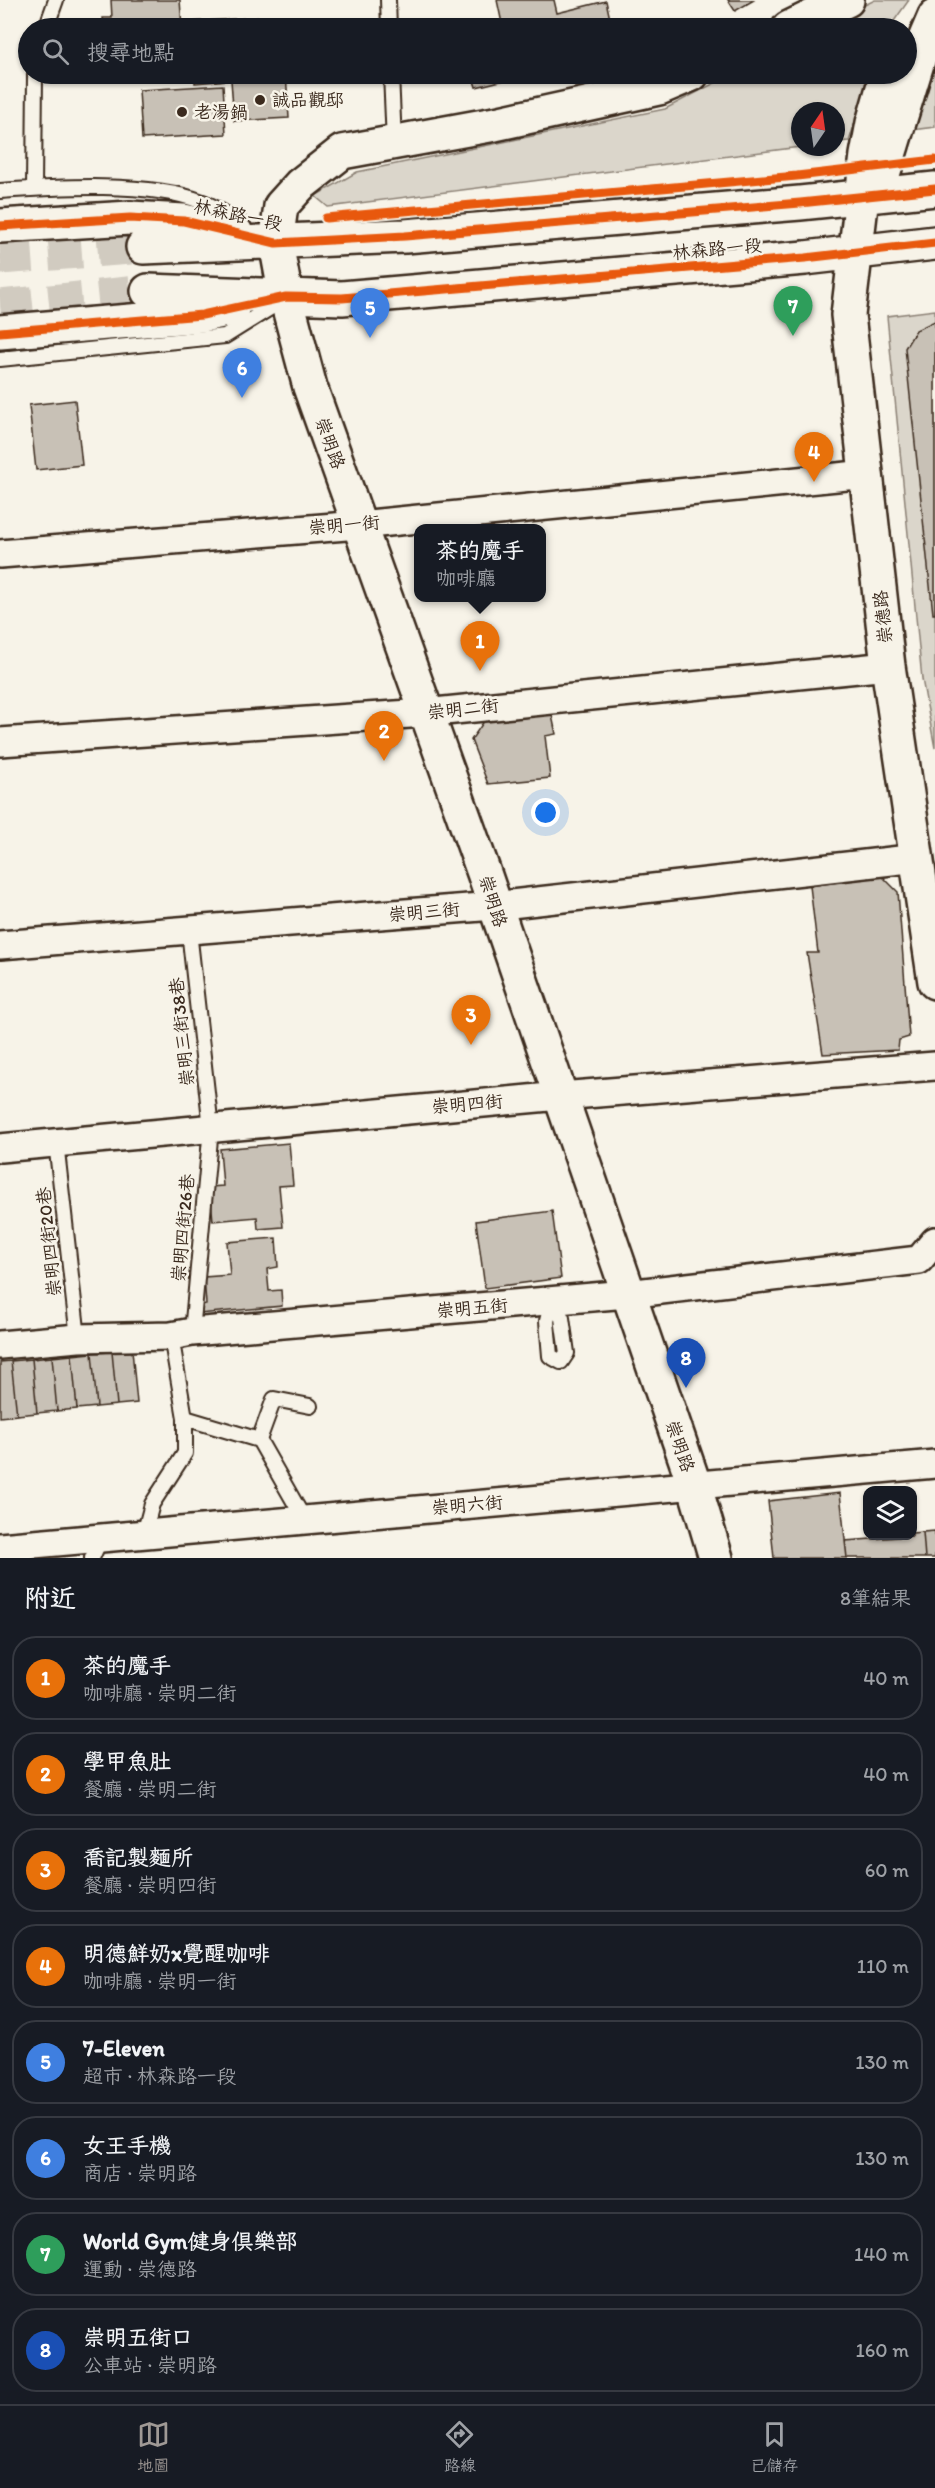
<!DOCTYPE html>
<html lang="zh-TW">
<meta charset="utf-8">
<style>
:root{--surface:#171b24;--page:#242831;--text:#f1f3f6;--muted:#9ea1a6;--line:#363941;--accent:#9f9995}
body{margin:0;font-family:Itim,"LXGW WenKai TC",sans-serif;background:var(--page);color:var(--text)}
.controls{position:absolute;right:18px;bottom:18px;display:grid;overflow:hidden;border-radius:12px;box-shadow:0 2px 4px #0004}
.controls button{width:54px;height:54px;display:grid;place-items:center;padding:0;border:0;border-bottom:2px solid var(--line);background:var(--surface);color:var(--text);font:30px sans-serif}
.compass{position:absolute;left:791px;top:102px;width:54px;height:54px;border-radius:50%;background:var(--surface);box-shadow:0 2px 4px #0004;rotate:13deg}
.you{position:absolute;left:546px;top:813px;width:21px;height:21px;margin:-15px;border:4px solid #fff;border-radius:50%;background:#1a73e8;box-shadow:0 0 0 9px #1a73e833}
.badge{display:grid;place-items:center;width:39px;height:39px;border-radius:50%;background:var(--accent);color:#fff;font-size:20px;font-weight:700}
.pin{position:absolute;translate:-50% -50px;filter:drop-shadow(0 2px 3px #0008)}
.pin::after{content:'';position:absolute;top:32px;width:21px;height:18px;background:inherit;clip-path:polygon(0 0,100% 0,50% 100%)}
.popup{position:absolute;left:414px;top:524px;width:132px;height:78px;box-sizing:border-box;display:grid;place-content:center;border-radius:12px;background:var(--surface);filter:drop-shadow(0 2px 4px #0005);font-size:20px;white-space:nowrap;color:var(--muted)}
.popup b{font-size:22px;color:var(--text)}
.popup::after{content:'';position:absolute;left:50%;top:100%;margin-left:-12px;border:12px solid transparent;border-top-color:var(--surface)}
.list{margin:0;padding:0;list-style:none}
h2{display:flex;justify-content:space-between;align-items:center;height:78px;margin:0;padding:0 24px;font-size:26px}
h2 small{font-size:20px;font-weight:400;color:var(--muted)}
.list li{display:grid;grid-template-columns:39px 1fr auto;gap:18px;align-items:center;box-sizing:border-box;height:84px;margin:0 12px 12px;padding:0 12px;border:2px solid var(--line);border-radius:24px}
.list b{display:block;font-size:22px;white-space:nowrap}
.list p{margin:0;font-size:20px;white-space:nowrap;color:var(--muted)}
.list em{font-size:20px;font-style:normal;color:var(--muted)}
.icon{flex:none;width:33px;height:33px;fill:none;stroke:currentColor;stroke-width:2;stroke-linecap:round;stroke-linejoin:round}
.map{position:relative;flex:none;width:935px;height:1558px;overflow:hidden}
.search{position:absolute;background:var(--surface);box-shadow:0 2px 4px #0004;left:18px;right:18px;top:18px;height:66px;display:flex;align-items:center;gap:15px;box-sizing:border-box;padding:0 21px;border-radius:33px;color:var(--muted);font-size:22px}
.sheet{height:846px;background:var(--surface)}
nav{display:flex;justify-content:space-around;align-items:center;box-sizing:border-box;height:84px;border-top:2px solid var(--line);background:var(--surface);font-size:16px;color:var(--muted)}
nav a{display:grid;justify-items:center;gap:3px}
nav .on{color:var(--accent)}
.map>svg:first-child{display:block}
</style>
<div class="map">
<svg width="935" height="1558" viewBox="0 0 935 1558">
<rect width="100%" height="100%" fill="#f7f3e8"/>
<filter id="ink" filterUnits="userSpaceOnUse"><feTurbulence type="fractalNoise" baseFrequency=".0167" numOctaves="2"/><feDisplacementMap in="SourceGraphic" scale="12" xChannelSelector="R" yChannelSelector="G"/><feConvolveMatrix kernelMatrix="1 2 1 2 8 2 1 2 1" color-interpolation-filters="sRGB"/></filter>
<g filter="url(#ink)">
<path fill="#dbd6cb" stroke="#8b8074" stroke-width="1.5" d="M875,0H909L889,28H817Z
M935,36V127L911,130Z
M732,74H871L849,141L836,142V111H800V147L328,207L315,196L357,172L665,109Z
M935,310V748L922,679L887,316Z"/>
<path fill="#c8c1b6" stroke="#3b2a1e" stroke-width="1.5" d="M111,0H180L182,28H104L103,18H112Z
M497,0H554L557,13L606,1L612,28H502H503Z
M728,0H754L735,11Z
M282,16L283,28H191V22Z
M195,74H286L289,118L234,121L231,80L195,83Z
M472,74H529L476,87Z
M223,85L226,134L142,139L139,90Z
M935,321V614H933L905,348L916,330Z
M75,400L82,465L36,470L29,405Z
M551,711L556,734L545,736L550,778L488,784L471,740L487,717Z
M882,876L898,892L909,1037L899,1040L898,1050L823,1054L807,953H818L810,886Z
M289,1143L293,1185L279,1186L283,1227L258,1229L257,1217L213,1221L210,1187L223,1186L220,1149Z
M552,1211L561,1278L485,1288L476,1221Z
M276,1238L278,1267L267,1269L269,1291L281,1290L282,1306L199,1314L198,1306L206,1304L204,1277L230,1275L227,1242Z
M132,1350L137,1403L117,1405L112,1352Z
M112,1352L117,1405L97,1407L92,1353Z
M92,1353L97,1407L77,1409L72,1355Z
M72,1355L77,1409L57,1411L52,1357Z
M52,1357L57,1411L37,1413L32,1359Z
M32,1359L37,1413L17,1415L11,1361Z
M11,1361L17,1415L0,1417V1362Z
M840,1493L847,1558H774L768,1501Z
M935,1531V1558H925L923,1532Z
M923,1532L925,1558H847L845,1541L912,1536V1533Z"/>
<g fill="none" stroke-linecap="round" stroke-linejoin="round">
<path stroke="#d1cbc0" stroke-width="33" stroke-dasharray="33 16" stroke-linecap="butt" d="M0,258L143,247
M0,306L148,291"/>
<defs>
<path id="service" d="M388,0L389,28
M46,28L56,0
M391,74L394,143
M34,189L35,74
M0,191C57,187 151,181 203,202C216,207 228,216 240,222
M0,359L225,336L278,303
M189,931L211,1128L192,1332
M56,1142L78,1338
M552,1301L562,1318L567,1353L561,1362L550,1356L547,1321Z
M185,1418L259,1440L304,1519
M259,1440L274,1399L310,1406
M144,1534L152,1504L185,1453V1418L171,1336
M92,1558L101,1538"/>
<path id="minor" d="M0,554L359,525L867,474
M0,742L425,713L888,666
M0,945L494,906L918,858
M0,1148L560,1096L935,1066
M0,1345L78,1338L171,1336L192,1332L627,1294L919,1260L935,1241
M0,1547L935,1464"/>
<path id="tertiary" d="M789,28L847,0
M692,74L659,88L495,124L342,152L300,185L281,206L276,243L286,297L310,387L484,873L694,1484L716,1558
M887,74L873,123L867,155L848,315L888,666L935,982
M877,194L923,44L935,16
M0,226L130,218L184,221L236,233
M143,247L405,236L800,203L935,189
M148,291L342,298L805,258L935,243
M0,332L202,315L232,309"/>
</defs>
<use href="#service" stroke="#3b2a1e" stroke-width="18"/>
<use href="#minor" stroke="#3b2a1e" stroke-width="32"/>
<use href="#tertiary" stroke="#3b2a1e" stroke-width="38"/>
<use href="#service" stroke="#f7f3e8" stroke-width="14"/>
<use href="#minor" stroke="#f7f3e8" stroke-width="27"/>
<use href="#tertiary" stroke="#f7f3e8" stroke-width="33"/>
<defs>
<path id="cycleway" d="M326,218L797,176L935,160
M0,226L130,218L184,221L276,243L405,236L800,203L935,189
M0,332L202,315L286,297L342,298L805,258L935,243"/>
</defs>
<use href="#cycleway" stroke="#f7f3e8" stroke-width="13"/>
<use href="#cycleway" stroke="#e8590c" stroke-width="9"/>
</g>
</g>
<g fill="#3b2a1e" stroke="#f7f3e8" stroke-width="2">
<circle cx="260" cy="100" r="6"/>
<circle cx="182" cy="112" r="6"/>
</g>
<g text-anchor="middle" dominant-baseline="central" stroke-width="5" stroke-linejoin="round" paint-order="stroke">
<g font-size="18" fill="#3b2a1e" stroke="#f7f3e8" text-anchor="start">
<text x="272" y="100">誠品觀邸</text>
<text x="194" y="112">老湯鍋</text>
</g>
<g font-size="18" fill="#3b2a1e" stroke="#f7f3e8">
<text transform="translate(238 215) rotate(12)">林森路一段</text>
<text transform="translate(717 249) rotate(-5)">林森路一段</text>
<text transform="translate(330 443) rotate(70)">崇明路</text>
<text transform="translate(344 525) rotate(-5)">崇明一街</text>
<text transform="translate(883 617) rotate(-96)">崇德路</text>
<text transform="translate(463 709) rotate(-6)">崇明二街</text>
<text transform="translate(493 901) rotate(72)">崇明路</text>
<text transform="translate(424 912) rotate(-5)">崇明三街</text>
<text transform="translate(182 1032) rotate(-96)">崇明三街38巷</text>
<text transform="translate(467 1104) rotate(-5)">崇明四街</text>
<text transform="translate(183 1228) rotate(-85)">崇明四街26巷</text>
<text transform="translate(49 1242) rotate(-96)">崇明四街20巷</text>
<text transform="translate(472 1308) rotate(-5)">崇明五街</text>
<text transform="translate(680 1446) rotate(71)">崇明路</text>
<text transform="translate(467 1505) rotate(-5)">崇明六街</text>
</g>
</g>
</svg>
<div class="controls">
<button><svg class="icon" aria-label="layers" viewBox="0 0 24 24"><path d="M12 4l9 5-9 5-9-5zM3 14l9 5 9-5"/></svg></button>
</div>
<svg class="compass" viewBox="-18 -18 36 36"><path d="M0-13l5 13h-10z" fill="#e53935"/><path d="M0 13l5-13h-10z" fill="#9ea1a6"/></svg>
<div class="you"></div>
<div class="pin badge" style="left:480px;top:671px;background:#e8710a">1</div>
<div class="popup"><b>茶的魔手</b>咖啡廳</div>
<div class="pin badge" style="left:384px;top:761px;background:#e8710a">2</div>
<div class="pin badge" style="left:471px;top:1045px;background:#e8710a">3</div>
<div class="pin badge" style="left:814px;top:482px;background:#e8710a">4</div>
<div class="pin badge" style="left:370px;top:338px;background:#3f7fe0">5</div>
<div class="pin badge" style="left:242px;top:398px;background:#3f7fe0">6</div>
<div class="pin badge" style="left:793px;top:336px;background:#2e9e5b">7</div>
<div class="pin badge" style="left:686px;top:1388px;background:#1a4fb4">8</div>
<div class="search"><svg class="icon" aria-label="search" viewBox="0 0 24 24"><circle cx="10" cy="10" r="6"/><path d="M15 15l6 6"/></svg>搜尋地點</div>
</div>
<section class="sheet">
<h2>附近<small>8筆結果</small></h2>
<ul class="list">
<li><span class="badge" style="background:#e8710a">1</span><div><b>茶的魔手</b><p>咖啡廳 · 崇明二街</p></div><em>40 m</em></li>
<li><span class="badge" style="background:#e8710a">2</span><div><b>學甲魚肚</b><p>餐廳 · 崇明二街</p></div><em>40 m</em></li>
<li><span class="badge" style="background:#e8710a">3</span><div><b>喬記製麵所</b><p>餐廳 · 崇明四街</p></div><em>60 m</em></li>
<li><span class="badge" style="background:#e8710a">4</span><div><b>明德鮮奶x覺醒咖啡</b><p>咖啡廳 · 崇明一街</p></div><em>110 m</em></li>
<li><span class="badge" style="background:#3f7fe0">5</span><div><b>7-Eleven</b><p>超市 · 林森路一段</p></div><em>130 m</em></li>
<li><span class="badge" style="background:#3f7fe0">6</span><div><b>女王手機</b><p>商店 · 崇明路</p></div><em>130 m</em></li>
<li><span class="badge" style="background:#2e9e5b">7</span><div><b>World Gym健身俱樂部</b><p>運動 · 崇德路</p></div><em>140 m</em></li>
<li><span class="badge" style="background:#1a4fb4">8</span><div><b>崇明五街口</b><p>公車站 · 崇明路</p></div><em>160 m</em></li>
</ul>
</section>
<nav>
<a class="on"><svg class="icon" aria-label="map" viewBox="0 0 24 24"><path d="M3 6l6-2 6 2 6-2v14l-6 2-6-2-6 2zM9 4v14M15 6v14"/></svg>地圖</a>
<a><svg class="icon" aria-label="directions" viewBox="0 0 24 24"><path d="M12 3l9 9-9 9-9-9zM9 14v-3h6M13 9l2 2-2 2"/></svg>路線</a>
<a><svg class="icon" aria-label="saved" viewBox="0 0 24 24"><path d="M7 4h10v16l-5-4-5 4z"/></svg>已儲存</a>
</nav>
